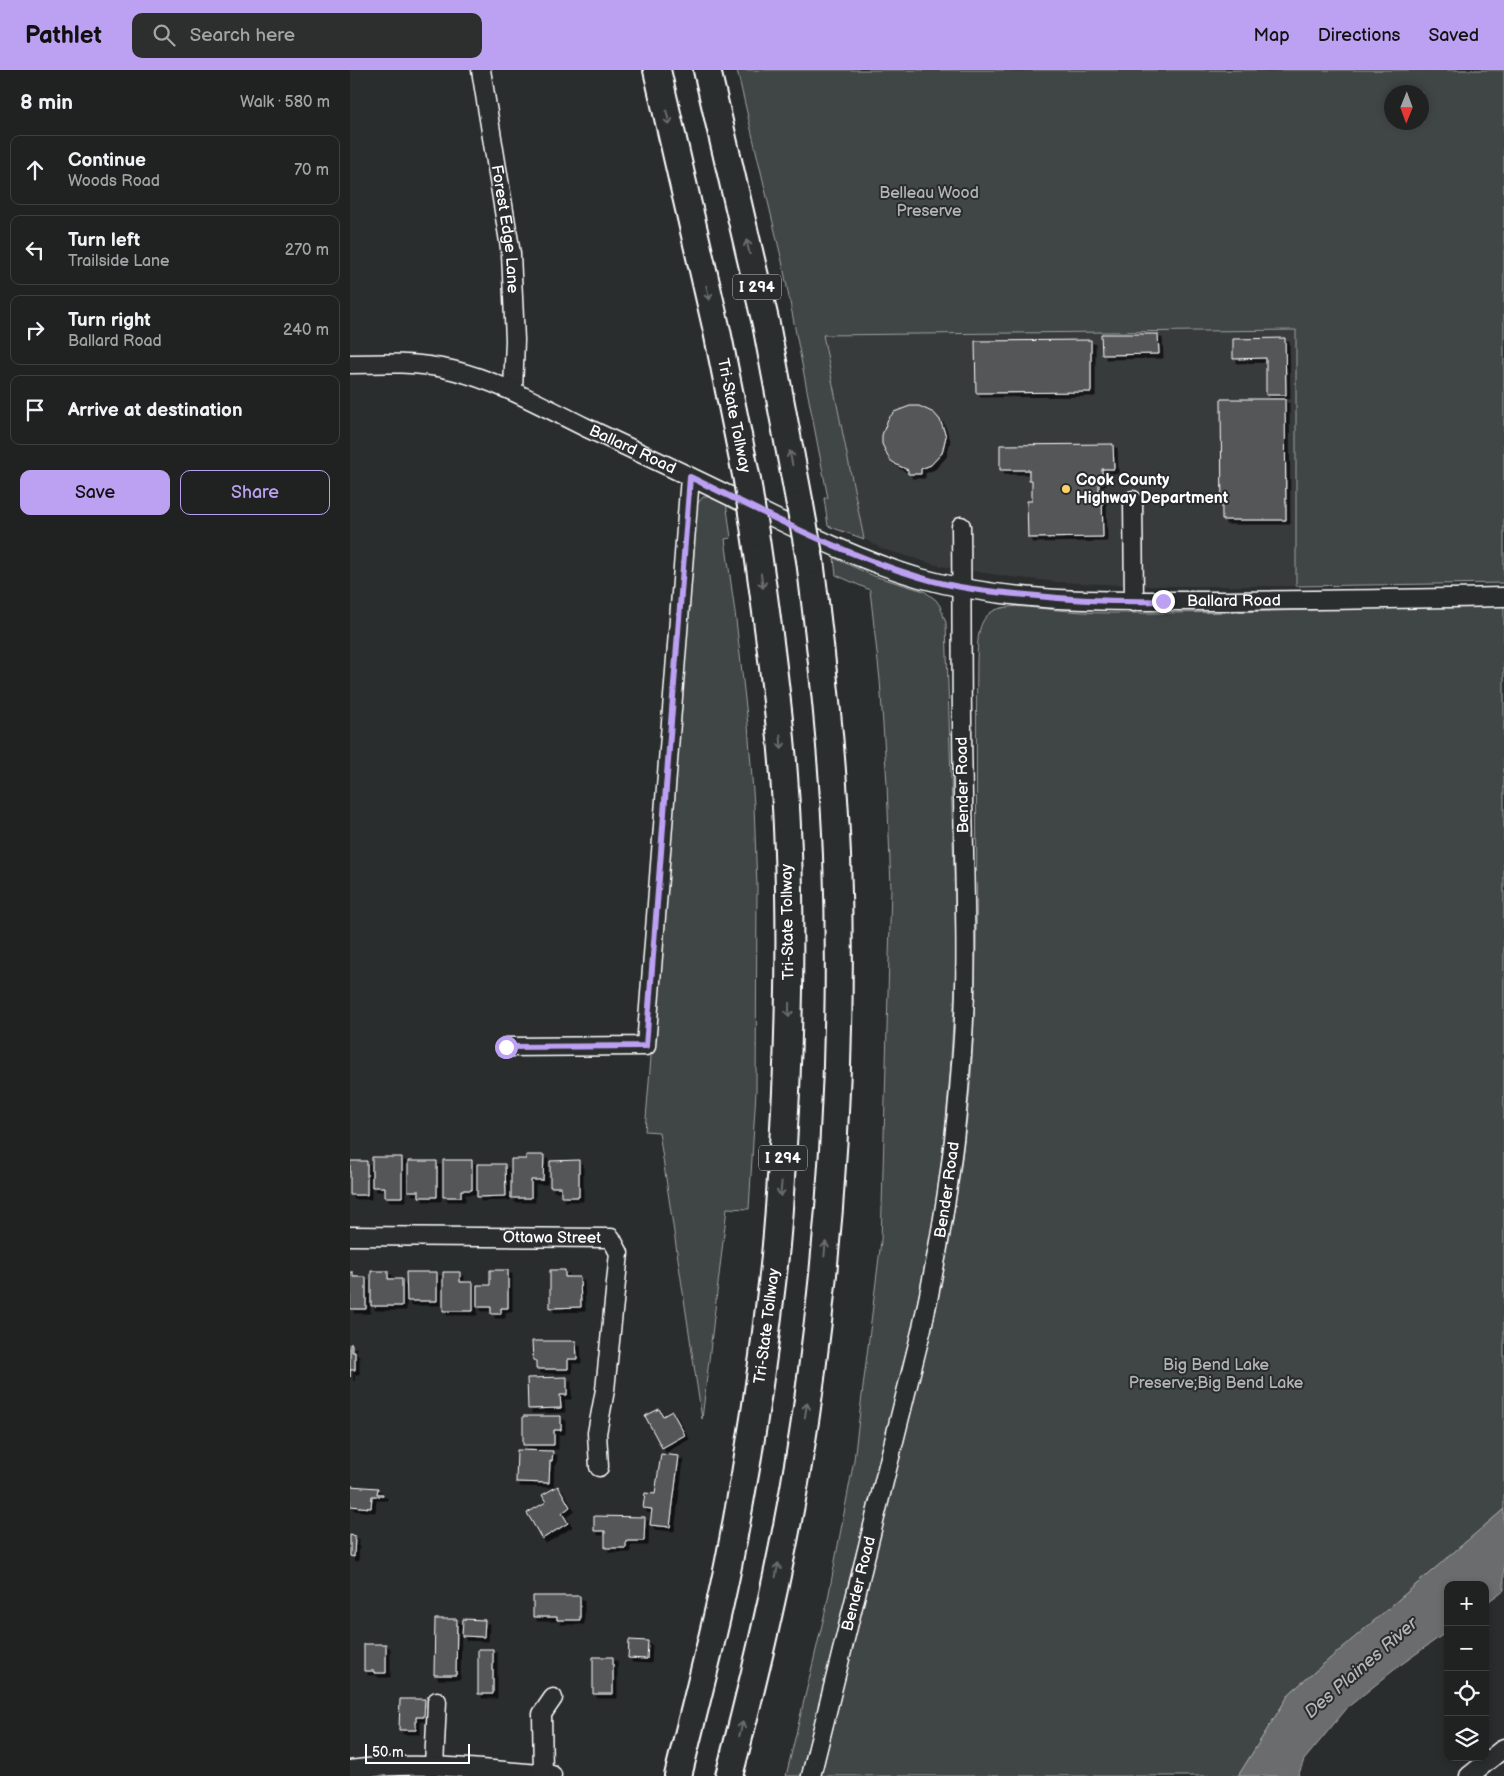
<!DOCTYPE html>
<meta charset="utf-8">
<style>
:root{--surface:#202222;--page:#2d2f2f;--text:#f1f3f6;--muted:#a2a4a5;--line:#3d3f40;--accent:#bca0f2}
body{margin:0;font-family:"Balsamiq Sans",sans-serif;background:var(--page);color:var(--text)}
.controls{position:absolute;right:15px;bottom:15px;display:grid;overflow:hidden;border-radius:10px;box-shadow:0 2px 8px #0003}
.controls button{width:45px;height:45px;display:grid;place-items:center;padding:0;border:0;border-bottom:1px solid var(--line);background:var(--surface);color:var(--text);font:25px sans-serif}
.compass{position:absolute;left:1034px;top:15px;width:45px;height:45px;border-radius:50%;background:var(--surface);box-shadow:0 2px 8px #0003;rotate:181deg}
.scale{position:absolute;left:15px;bottom:12px;width:105px;box-sizing:border-box;padding-left:5px;border:2px solid #fff;border-top:0;font-size:14px;line-height:18px;white-space:nowrap;color:#fff;-webkit-text-stroke:4px #2a2d2e;paint-order:stroke}
.stop{position:absolute;width:15px;height:15px;margin:-11px;border:4px solid #bca0f2;border-radius:50%;background:#fff}
.stop.end{background:#bca0f2;border-color:#fff;box-shadow:0 1px 5px #0008}
.list{margin:0;padding:0;list-style:none}
h2{display:flex;justify-content:space-between;align-items:center;height:65px;margin:0;padding:0 20px;font-size:21px}
h2 small{font-size:16px;font-weight:400;color:var(--muted)}
.list li{display:grid;grid-template-columns:32px 1fr auto;gap:15px;align-items:center;box-sizing:border-box;height:70px;margin:0 10px 10px;padding:0 10px;border:1px solid var(--line);border-radius:10px}
.list b{display:block;font-size:19px;white-space:nowrap}
.list p{margin:0;font-size:16px;white-space:nowrap;color:var(--muted)}
.list em{font-size:16px;font-style:normal;color:var(--muted)}
.actions{display:flex;gap:10px;padding:15px 20px}
.actions a{flex:1;padding:11px 0;border:1px solid var(--accent);border-radius:10px;text-align:center;font-size:18px;color:var(--accent)}
.actions .main{background:var(--accent);color:#111}
.icon{flex:none;width:28px;height:28px;fill:none;stroke:currentColor;stroke-width:2;stroke-linecap:round;stroke-linejoin:round}
.map{position:relative;flex:none;width:1154px;height:1706px;overflow:hidden}
header{display:flex;align-items:center;gap:30px;box-sizing:border-box;height:70px;padding:0 25px;background:var(--accent);color:#111}
header strong{font-size:24px}
nav{display:flex;gap:28px;margin-inline-start:auto;font-size:18px}
.search{width:350px;height:45px;background:var(--page);display:flex;align-items:center;gap:12px;box-sizing:border-box;padding:0 18px;border-radius:10px;color:var(--muted);font-size:19px}
main{display:flex}
aside{flex:1;background:var(--surface)}
.map>svg:first-child{display:block}
</style>
<header>
<strong>Pathlet</strong>
<div class="search"><svg class="icon" aria-label="search" viewBox="0 0 24 24"><circle cx="10" cy="10" r="6"/><path d="M15 15l6 6"/></svg>Search here</div>
<nav><a>Map</a><a>Directions</a><a>Saved</a></nav>
</header>
<main>
<aside>
<h2>8 min<small>Walk · 580 m</small></h2>
<ul class="list">
<li><svg class="icon" aria-label="ahead" viewBox="0 0 24 24"><path d="M12 20V5M6 11l6-6 6 6"/></svg><div><b>Continue</b><p>Woods Road</p></div><em>70 m</em></li>
<li><svg class="icon" aria-label="left" viewBox="0 0 24 24"><path d="M17 20v-9H6M10 6l-5 5 5 5"/></svg><div><b>Turn left</b><p>Trailside Lane</p></div><em>270 m</em></li>
<li><svg class="icon" aria-label="right" viewBox="0 0 24 24"><path d="M7 20v-9h11M14 6l5 5-5 5"/></svg><div><b>Turn right</b><p>Ballard Road</p></div><em>240 m</em></li>
<li><svg class="icon" aria-label="arrive" viewBox="0 0 24 24"><path d="M6 21V4h12l-3 4 3 4H6"/></svg><div><b>Arrive at destination</b></div></li>
</ul>
<div class="actions"><a class="main">Save</a><a>Share</a></div>
</aside>
<div class="map">
<svg width="1154" height="1706" viewBox="0 0 1154 1706">
<defs>
<filter id="shadow"><feDropShadow dx="4" dy="4" stdDeviation="0" flood-color="#0009"/></filter>
</defs>
<rect width="100%" height="100%" fill="#2a2d2e"/>
<filter id="ink" filterUnits="userSpaceOnUse"><feTurbulence type="fractalNoise" baseFrequency=".02" numOctaves="2"/><feDisplacementMap in="SourceGraphic" scale="10" xChannelSelector="R" yChannelSelector="G"/><feConvolveMatrix kernelMatrix="1 2 1 2 8 2 1 2 1" color-interpolation-filters="sRGB"/></filter>
<g filter="url(#ink)">
<path fill="#373a3b" d="M946,260V516H799L707,512L661,507L590,496L532,479L514,469L472,265Z"/>
<path fill="#414445" stroke="#a0a2a2" fill-rule="evenodd" d="M387,0H1154V513L946,516V260L473,265L514,469L478,456L474,428H478L432,191ZM1042,22H1072V52H1042Z
M353,427H359L376,432L381,468L375,469L386,550L398,655L404,735L407,817L406,1021L399,1139L377,1138L352,1349L309,1062L295,1061L346,435Z
M484,488L524,506L574,521L586,530L590,536L596,553L605,833L606,900L600,1004L594,1070L585,1142L564,1250L451,1706H436L477,1534L504,1390L531,1171L541,818L537,714L530,610L520,520L486,505Z
M1154,534V1439L940,1623L888,1706H471L586,1240C605,1144 621,1047 624,949C629,830 625,710 627,590C628,571 626,546 648,539C664,534 681,538 697,539C718,541 740,543 761,543C892,544 1023,537 1154,534Z"/>
<path fill="#6a6c6d" stroke="#a6a7a7" d="M1154,1439V1520L1135,1534V1515H1098V1561L1049,1596L998,1637L954,1690L948,1706H888L940,1623Z"/>
<path fill="#555758" stroke="#fff" filter="url(#shadow)" d="M751,264H808L809,284L752,285Z
M935,268L936,325H916V288L883,289V269Z
M741,270V322L626,323L625,271Z
M871,329H935L936,450H872Z
M560,336H569L584,343L590,350L596,366L592,383L581,395L571,399V404H558V400L547,395L540,390L532,374V365L538,349L544,342Z
M763,374L764,399H752V411H749V427H752L753,467L678,468L677,431H682V410H679V400H650V375Z
M176,1085H194L193,1110H181V1128H161V1089H176Z
M22,1087H52V1127H35V1117H22Z
M93,1090H122V1120H111V1127H93Z
M229,1090V1127H211V1117H200V1091Z
M0,1091H17V1125H0Z
M58,1091H87V1127H69V1121H58Z
M127,1094H155L156,1126L127,1127Z
M140,1200H158V1238H151V1244H141V1237H127V1215H140Z
M200,1200H215V1207H230L231,1237L200,1238Z
M21,1201H38V1209H52V1236H21Z
M0,1202H3V1207H16V1239H0Z
M56,1202H87V1231H57Z
M93,1202H110V1212H123V1241H93Z
M182,1271H226L227,1289H218V1299H186V1291L183,1290Z
M0,1274H2V1282H5V1300H0V1307Z
M217,1307V1325H210L211,1338L178,1339L177,1308Z
M309,1339L313,1346L322,1341L335,1365L312,1378L295,1346Z
M173,1346H211V1360H204V1375H173Z
M167,1380L203,1381L202,1391H200L199,1413L166,1412Z
M311,1384L329,1386L320,1457L300,1455L302,1439L293,1438L295,1423L305,1424Z
M0,1416L28,1418L27,1424H33V1426H22L21,1438L0,1436Z
M208,1416L220,1437L212,1443L218,1453L192,1469L177,1443L196,1432L192,1425Z
M244,1446L295,1447L294,1471H276V1478H255V1461H244Z
M0,1465L5,1466L4,1487L0,1486Z
M183,1526H230V1550H207V1547H183Z
M85,1549H107L106,1605H84Z
M113,1549L135,1550L134,1567L112,1566Z
M279,1570L298,1571L297,1589L278,1588Z
M14,1574H36V1603H24V1601H14Z
M128,1579H143V1624H128Z
M243,1587H263V1624H243Z
M50,1629H75L74,1647H66V1660H49Z"/>
<g fill="none" stroke-linecap="round" stroke-linejoin="round">
<defs>
<g id="minor">
<path id="s1" d="M131,0L161,184L165,270L163,320"/>
<path id="s2" d="M0,294C34,293 69,292 102,300C149,311 192,336 235,357C284,380 333,403 382,427C443,457 504,489 570,508C656,532 747,531 834,531C941,531 1047,529 1154,527"/>
<path d="M783,430L784,532"/>
<path d="M156,977L296,976L340,407"/>
<path id="s3" d="M0,1166L261,1168L269,1183L255,1320L247,1363L249,1397"/>
<path d="M84,1697L87,1631"/>
<path d="M0,1700C66,1690 135,1700 202,1705"/>
<path d="M193,1704L192,1644L203,1628"/>
<path id="s4" d="M461,1706L572,1258C591,1171 605,1083 611,994C619,904 614,814 613,724C611,634 612,545 611,456"/>
<path d="M1119,1706L1154,1678"/>
</g>
<g id="highway">
<path id="s5" d="M307,0L367,261L397,410"/>
<path d="M357,0L416,254L450,435"/>
<path id="s6" d="M328,1706C345,1635 365,1563 379,1491C396,1405 410,1317 420,1230C429,1161 432,1091 436,1022C441,905 442,786 431,669C424,600 415,531 405,463"/>
<path d="M379,1706C413,1575 444,1442 461,1308C484,1135 493,959 487,785C483,686 472,588 460,490"/>
</g>
</defs>
<use href="#minor" stroke="#fff" stroke-width="21"/>
<use href="#highway" stroke="#fff" stroke-width="30"/>
<use href="#minor" stroke="#2a2d2e" stroke-width="18"/>
<use href="#highway" stroke="#2a2d2e" stroke-width="26"/>
<defs>
<path id="highway-bridge" d="M397,410L405,463
M450,435L460,490"/>
</defs>
<use href="#highway-bridge" stroke="#fff" stroke-width="30" stroke-linecap="butt"/>
<use href="#highway-bridge" stroke="#2a2d2e" stroke-width="26"/>
</g>
<defs><path id="oneway-shaft" d="M-6 0H5M1.5-3L5.5 0L1.5 3" fill="none" stroke-width="1.6" stroke-linecap="round" stroke-linejoin="round" transform="scale(1.25)"/></defs>
<g stroke="#6a6c6d">
<use href="#oneway-shaft" transform="translate(318 48) rotate(77)"/>
<use href="#oneway-shaft" transform="translate(398 177) rotate(-103)"/>
<use href="#oneway-shaft" transform="translate(358 223) rotate(77)"/>
<use href="#oneway-shaft" transform="translate(441 388) rotate(-101)"/>
<use href="#oneway-shaft" transform="translate(412 511) rotate(82)"/>
<use href="#oneway-shaft" transform="translate(431 672) rotate(85)"/>
<use href="#oneway-shaft" transform="translate(439 940) rotate(91)"/>
<use href="#oneway-shaft" transform="translate(431 1119) rotate(95)"/>
<use href="#oneway-shaft" transform="translate(475 1179) rotate(-85)"/>
<use href="#oneway-shaft" transform="translate(456 1340) rotate(-81)"/>
<use href="#oneway-shaft" transform="translate(427 1500) rotate(-79)"/>
<use href="#oneway-shaft" transform="translate(391 1659) rotate(-76)"/>
</g>
</g>
<g fill="none" stroke-linecap="round" stroke-linejoin="round" filter="url(#ink)">
<path stroke="#bca0f2" stroke-width="6" d="M156,977L296,976L340,407C415,443 489,483 569,507C604,518 641,522 677,525C722,530 768,532 813,531"/>
</g>
<circle fill="#ffd166" stroke="#2a2d2e" stroke-width="2" cx="716" cy="419" r="5"/>
<g text-anchor="middle" dominant-baseline="central" stroke-width="4" stroke-linejoin="round" paint-order="stroke">
<g fill="#2a2d2e" stroke="#bfc0c0" stroke-width="1">
<rect x="383" y="204.5" width="48" height="25" rx="4"/>
<rect x="409" y="1075.5" width="48" height="25" rx="4"/>
</g>
<g font-size="15" font-weight="bold" fill="#fff">
<text x="407" y="217">I 294</text>
<text x="433" y="1088">I 294</text>
</g>
<g font-size="16" fill="#b3b4b5" stroke="#2a2d2e">
<text x="579" y="123">Belleau Wood<tspan x="579" dy="18">Preserve</tspan></text>
<text x="866" y="1295">Big Bend Lake<tspan x="866" dy="18">Preserve;Big Bend Lake</tspan></text>
</g>
<g font-size="16" fill="#fff" stroke="#2a2d2e">
<text stroke="none"><textPath href="#s1" startOffset="161">Forest Edge Lane</textPath></text>
<text stroke="none"><textPath href="#s5" startOffset="354">Tri-State Tollway</textPath></text>
<text stroke="none"><textPath href="#s2" startOffset="300">Ballard Road</textPath></text>
<text stroke="none"><textPath href="#s2" startOffset="931">Ballard Road</textPath></text>
<text transform="translate(613 715) rotate(-91)">Bender Road</text>
<text transform="translate(438 852) rotate(-91)">Tri-State Tollway</text>
<text stroke="none"><textPath href="#s4" startOffset="602">Bender Road</textPath></text>
<text stroke="none"><textPath href="#s3" startOffset="202">Ottawa Street</textPath></text>
<text stroke="none"><textPath href="#s6" startOffset="459">Tri-State Tollway</textPath></text>
<text stroke="none"><textPath href="#s4" startOffset="198">Bender Road</textPath></text>
</g>
<g font-size="16" font-weight="bold" fill="#fff" stroke="#2a2d2e" text-anchor="start">
<text x="726" y="410">Cook County<tspan x="726" dy="18">Highway Department</tspan></text>
</g>
<g font-size="18" font-style="italic" fill="#b4b6b6" stroke="#2a2d2e">
<text transform="translate(1011 1598) rotate(-41)">Des Plaines River</text>
</g>
</g>
</svg>
<div class="controls">
<button>+</button>
<button>−</button>
<button><svg class="icon" aria-label="locate" viewBox="0 0 24 24"><circle cx="12" cy="12" r="6"/><path d="M12 2v4M12 18v4M2 12h4M18 12h4"/></svg></button>
<button><svg class="icon" aria-label="layers" viewBox="0 0 24 24"><path d="M12 4l9 5-9 5-9-5zM3 14l9 5 9-5"/></svg></button>
</div>
<svg class="compass" viewBox="-18 -18 36 36"><path d="M0-13l5 13h-10z" fill="#e53935"/><path d="M0 13l5-13h-10z" fill="#a2a4a5"/></svg>
<div class="scale">50 m</div>
<div class="stop" style="left:156px;top:977px"></div>
<div class="stop end" style="left:813px;top:531px"></div>
</div>
</main>
